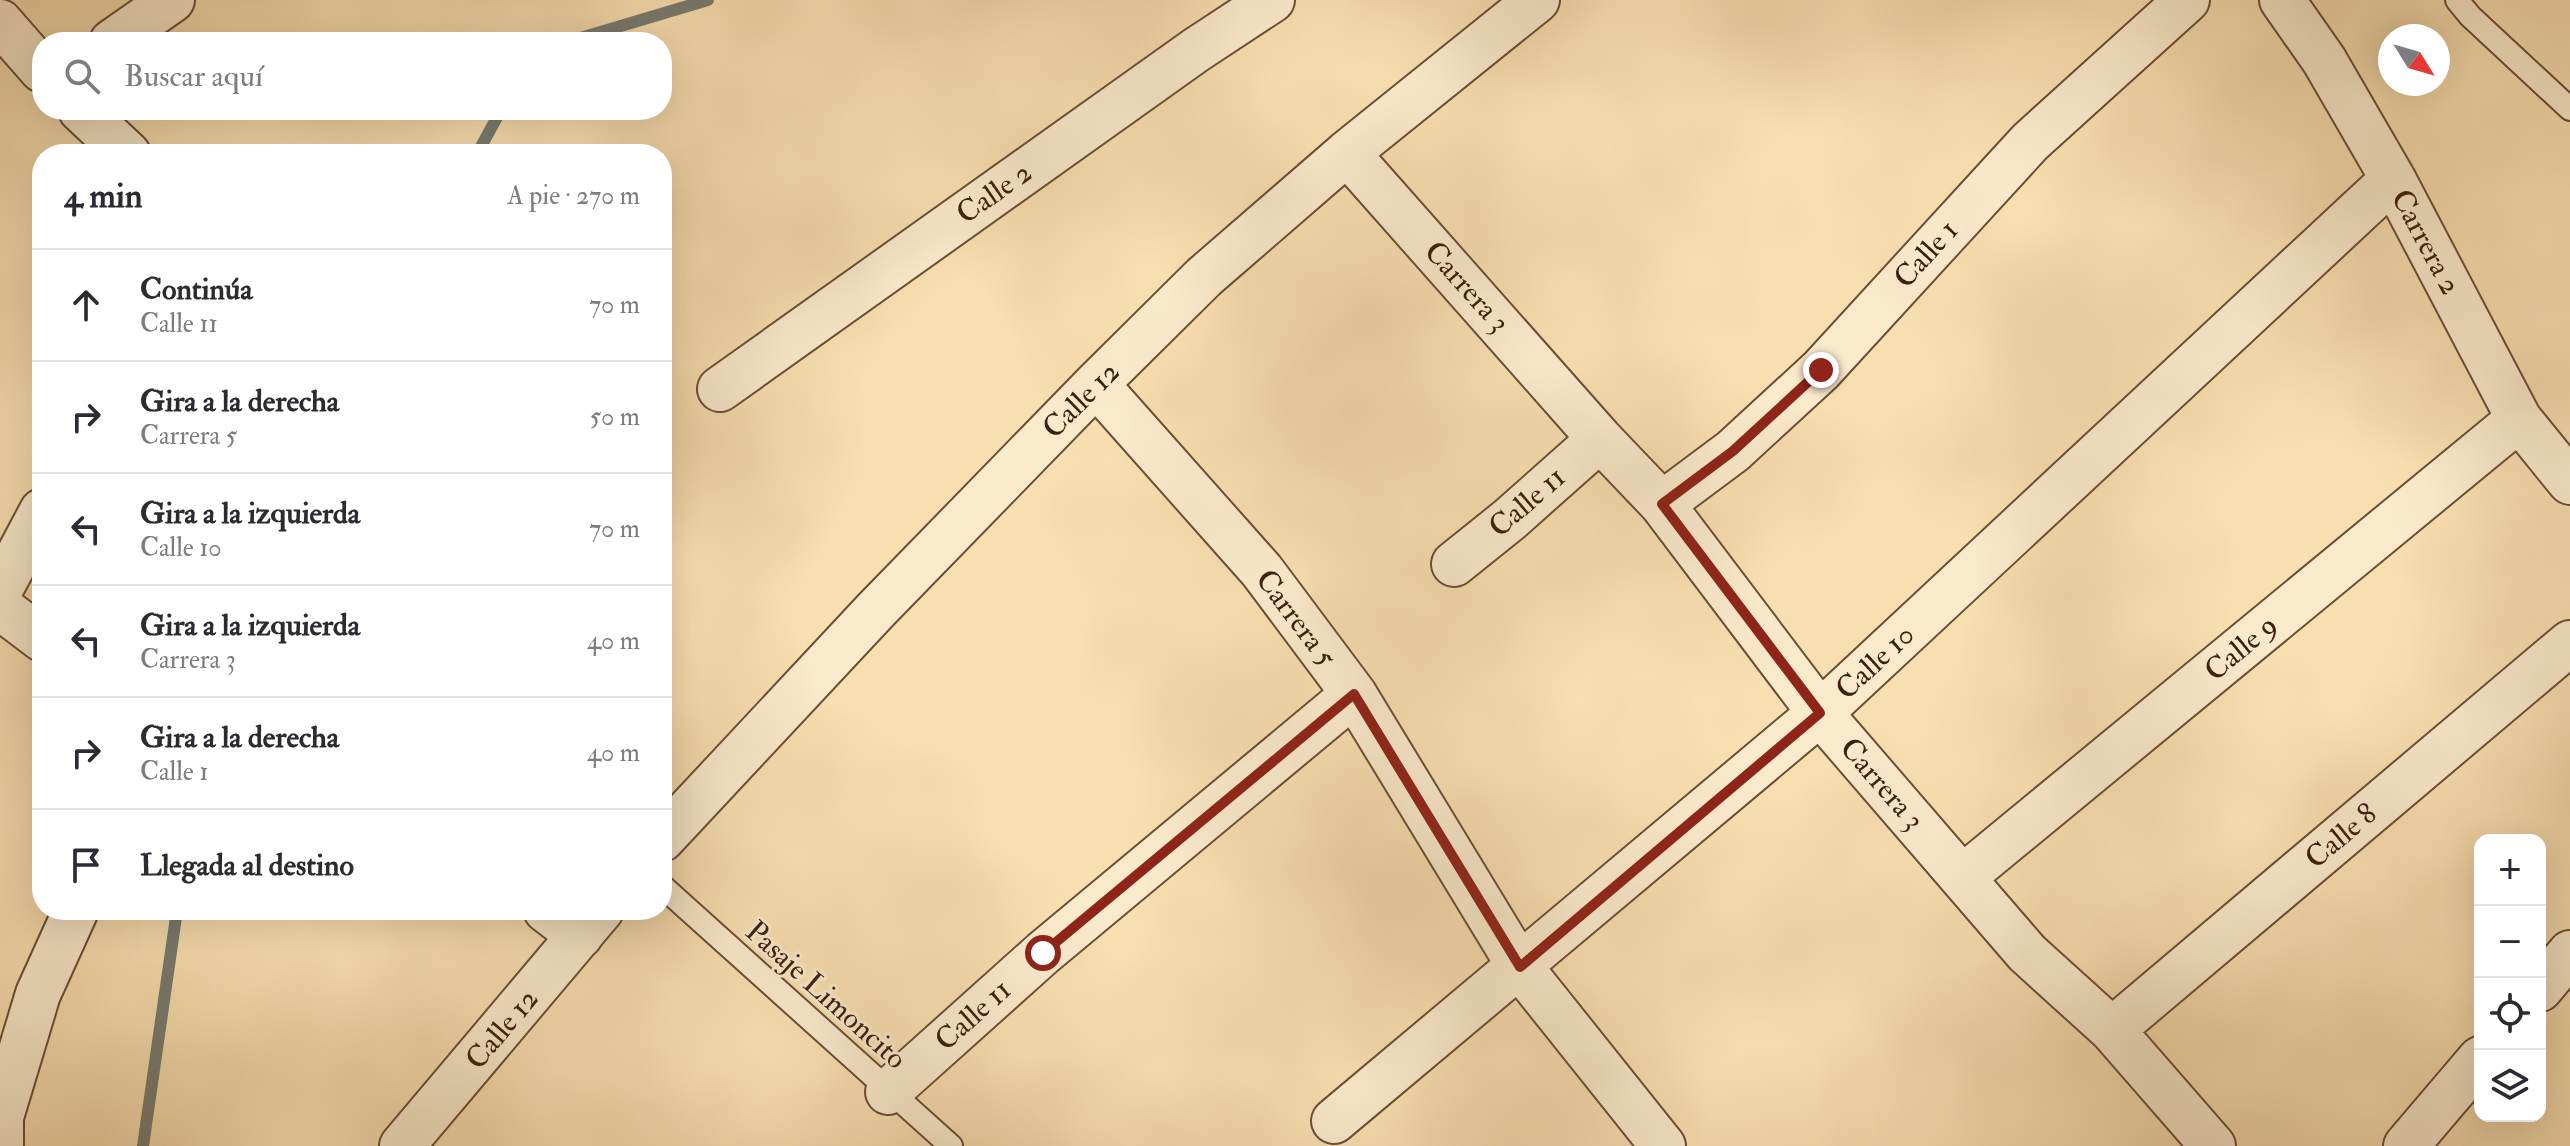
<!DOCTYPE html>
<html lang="es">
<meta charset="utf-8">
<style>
:root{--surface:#fff;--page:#f2f2f3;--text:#2b2b33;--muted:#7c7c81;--line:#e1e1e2}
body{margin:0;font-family:"IM FELL Double Pica",serif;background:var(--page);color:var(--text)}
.controls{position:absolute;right:24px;bottom:24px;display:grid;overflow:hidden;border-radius:16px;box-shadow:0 8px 32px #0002}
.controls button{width:72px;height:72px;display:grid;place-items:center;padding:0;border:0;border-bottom:2px solid var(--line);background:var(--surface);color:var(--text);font:40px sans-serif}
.compass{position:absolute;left:2378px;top:24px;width:72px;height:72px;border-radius:50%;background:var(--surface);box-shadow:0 8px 32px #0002;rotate:127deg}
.stop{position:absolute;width:24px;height:24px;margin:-18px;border:6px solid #8f2418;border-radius:50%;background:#fff}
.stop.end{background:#8f2418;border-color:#fff;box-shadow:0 2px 8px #0008}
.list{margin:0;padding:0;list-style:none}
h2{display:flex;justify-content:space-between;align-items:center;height:104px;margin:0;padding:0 32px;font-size:34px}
h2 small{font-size:26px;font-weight:400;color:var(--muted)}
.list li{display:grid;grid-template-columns:52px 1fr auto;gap:24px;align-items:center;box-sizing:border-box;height:112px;padding:0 32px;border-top:2px solid var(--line)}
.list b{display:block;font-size:30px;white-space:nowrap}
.list p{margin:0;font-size:26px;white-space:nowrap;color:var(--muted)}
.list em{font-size:26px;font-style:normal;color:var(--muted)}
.icon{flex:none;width:44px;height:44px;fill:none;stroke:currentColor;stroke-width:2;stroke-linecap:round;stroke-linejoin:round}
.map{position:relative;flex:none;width:2570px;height:1146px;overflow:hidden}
.search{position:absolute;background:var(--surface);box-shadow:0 8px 32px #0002;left:32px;top:32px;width:640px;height:88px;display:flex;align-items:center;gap:20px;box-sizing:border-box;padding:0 28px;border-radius:32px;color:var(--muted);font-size:30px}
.panel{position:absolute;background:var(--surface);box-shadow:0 8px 32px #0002;left:32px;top:144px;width:640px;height:776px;border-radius:32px}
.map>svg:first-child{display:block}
</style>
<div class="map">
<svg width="2570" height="1146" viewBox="0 0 2570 1146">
<rect width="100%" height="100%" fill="#f8dfb0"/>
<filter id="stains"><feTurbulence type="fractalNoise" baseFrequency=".0025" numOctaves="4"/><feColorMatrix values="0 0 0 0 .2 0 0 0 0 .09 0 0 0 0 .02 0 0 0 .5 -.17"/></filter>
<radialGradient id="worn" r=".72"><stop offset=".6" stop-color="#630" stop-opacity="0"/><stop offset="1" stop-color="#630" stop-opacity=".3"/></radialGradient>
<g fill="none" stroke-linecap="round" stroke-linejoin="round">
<path stroke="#787c72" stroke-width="12" d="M567,42L708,0
M477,154L501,110
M143,1146L177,910"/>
<defs>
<path id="service" d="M2457,0L2470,16L2570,109
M662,886L951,1146"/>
<path id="minor" d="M2282,0L2324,60L2393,179L2519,419L2570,482
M0,22L42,70
M112,42L172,0
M81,110L128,154
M1347,153L1600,439L1662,504L1820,713L2027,953L2112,1030L2213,1146
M1096,384L1262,571L1354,694L1520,967L1663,1146
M720,389L1196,50L1272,0
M1662,504L1733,451L1821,370L2030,142L2187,0
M1454,564L1510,519L1600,439
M0,590L42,511
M0,607L42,639
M662,839L875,611L1096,384L1204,277L1347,153L1537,0
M1963,877L2519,419
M546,910L580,936
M2540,989L2570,953
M2112,1030L2570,643
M888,1092L1043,953L1354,694
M1334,1121L1820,713L2393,179
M1,1146V1117L38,994L76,910
M402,1146L601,910
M2406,1146L2480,1059"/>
</defs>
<use href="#service" stroke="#6c4e37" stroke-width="26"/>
<use href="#minor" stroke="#6c4e37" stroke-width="48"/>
<use href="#service" stroke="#faeacc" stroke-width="22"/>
<use href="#minor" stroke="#faeacc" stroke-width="44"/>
</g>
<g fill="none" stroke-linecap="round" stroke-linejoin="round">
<path stroke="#8f2418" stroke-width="10" d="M1043,953L1354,694L1520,967L1820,713L1662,504L1733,451L1821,370"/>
</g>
<g text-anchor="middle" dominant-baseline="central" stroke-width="6" stroke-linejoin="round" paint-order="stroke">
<g font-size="30" fill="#3d1e0f" stroke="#faeacc">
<text transform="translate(994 193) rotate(-35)">Calle 2</text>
<text transform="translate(2426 242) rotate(62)">Carrera 2</text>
<text transform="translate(1926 254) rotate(-48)">Calle 1</text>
<text transform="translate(1467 287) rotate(48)">Carrera 3</text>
<text transform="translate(1081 400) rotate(-45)">Calle 12</text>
<text transform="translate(1527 502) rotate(-41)">Calle 11</text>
<text transform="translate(1296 618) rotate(53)">Carrera 5</text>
<text transform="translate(2241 648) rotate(-40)">Calle 9</text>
<text transform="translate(1875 662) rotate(-43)">Calle 10</text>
<text transform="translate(1882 784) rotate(49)">Carrera 3</text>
<text transform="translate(2341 836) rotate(-40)">Calle 8</text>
<text transform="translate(826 995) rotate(42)">Pasaje Limoncito</text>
<text transform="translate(973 1015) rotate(-42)">Calle 11</text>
<text transform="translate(502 1029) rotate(-50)">Calle 12</text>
</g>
</g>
<rect width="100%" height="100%" filter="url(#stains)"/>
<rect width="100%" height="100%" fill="url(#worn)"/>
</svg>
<div class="controls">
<button>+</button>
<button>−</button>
<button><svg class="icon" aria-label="locate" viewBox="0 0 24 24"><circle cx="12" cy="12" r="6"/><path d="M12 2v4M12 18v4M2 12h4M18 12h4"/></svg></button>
<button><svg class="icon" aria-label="layers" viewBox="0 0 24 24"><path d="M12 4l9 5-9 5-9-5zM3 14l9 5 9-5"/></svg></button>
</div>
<svg class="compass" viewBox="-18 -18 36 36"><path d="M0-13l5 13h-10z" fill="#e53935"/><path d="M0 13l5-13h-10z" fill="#7c7c81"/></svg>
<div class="stop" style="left:1043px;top:953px"></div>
<div class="stop end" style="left:1821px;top:370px"></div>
<div class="search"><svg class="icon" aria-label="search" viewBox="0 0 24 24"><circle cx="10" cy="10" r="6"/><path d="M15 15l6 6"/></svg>Buscar aquí</div>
<section class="panel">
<h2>4 min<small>A pie · 270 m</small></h2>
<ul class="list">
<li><svg class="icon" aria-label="ahead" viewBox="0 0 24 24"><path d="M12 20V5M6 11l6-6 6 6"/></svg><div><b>Continúa</b><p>Calle 11</p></div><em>70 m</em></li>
<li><svg class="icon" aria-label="right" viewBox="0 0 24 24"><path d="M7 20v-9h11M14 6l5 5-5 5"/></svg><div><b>Gira a la derecha</b><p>Carrera 5</p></div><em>50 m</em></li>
<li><svg class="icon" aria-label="left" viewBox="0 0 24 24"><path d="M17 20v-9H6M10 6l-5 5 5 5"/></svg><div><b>Gira a la izquierda</b><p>Calle 10</p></div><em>70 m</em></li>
<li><svg class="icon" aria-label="left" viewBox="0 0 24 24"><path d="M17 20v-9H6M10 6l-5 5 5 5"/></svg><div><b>Gira a la izquierda</b><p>Carrera 3</p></div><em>40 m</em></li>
<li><svg class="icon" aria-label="right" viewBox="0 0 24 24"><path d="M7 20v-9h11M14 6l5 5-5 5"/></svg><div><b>Gira a la derecha</b><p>Calle 1</p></div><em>40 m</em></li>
<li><svg class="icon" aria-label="arrive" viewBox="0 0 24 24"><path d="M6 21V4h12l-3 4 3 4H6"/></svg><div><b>Llegada al destino</b></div></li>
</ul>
</section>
</div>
